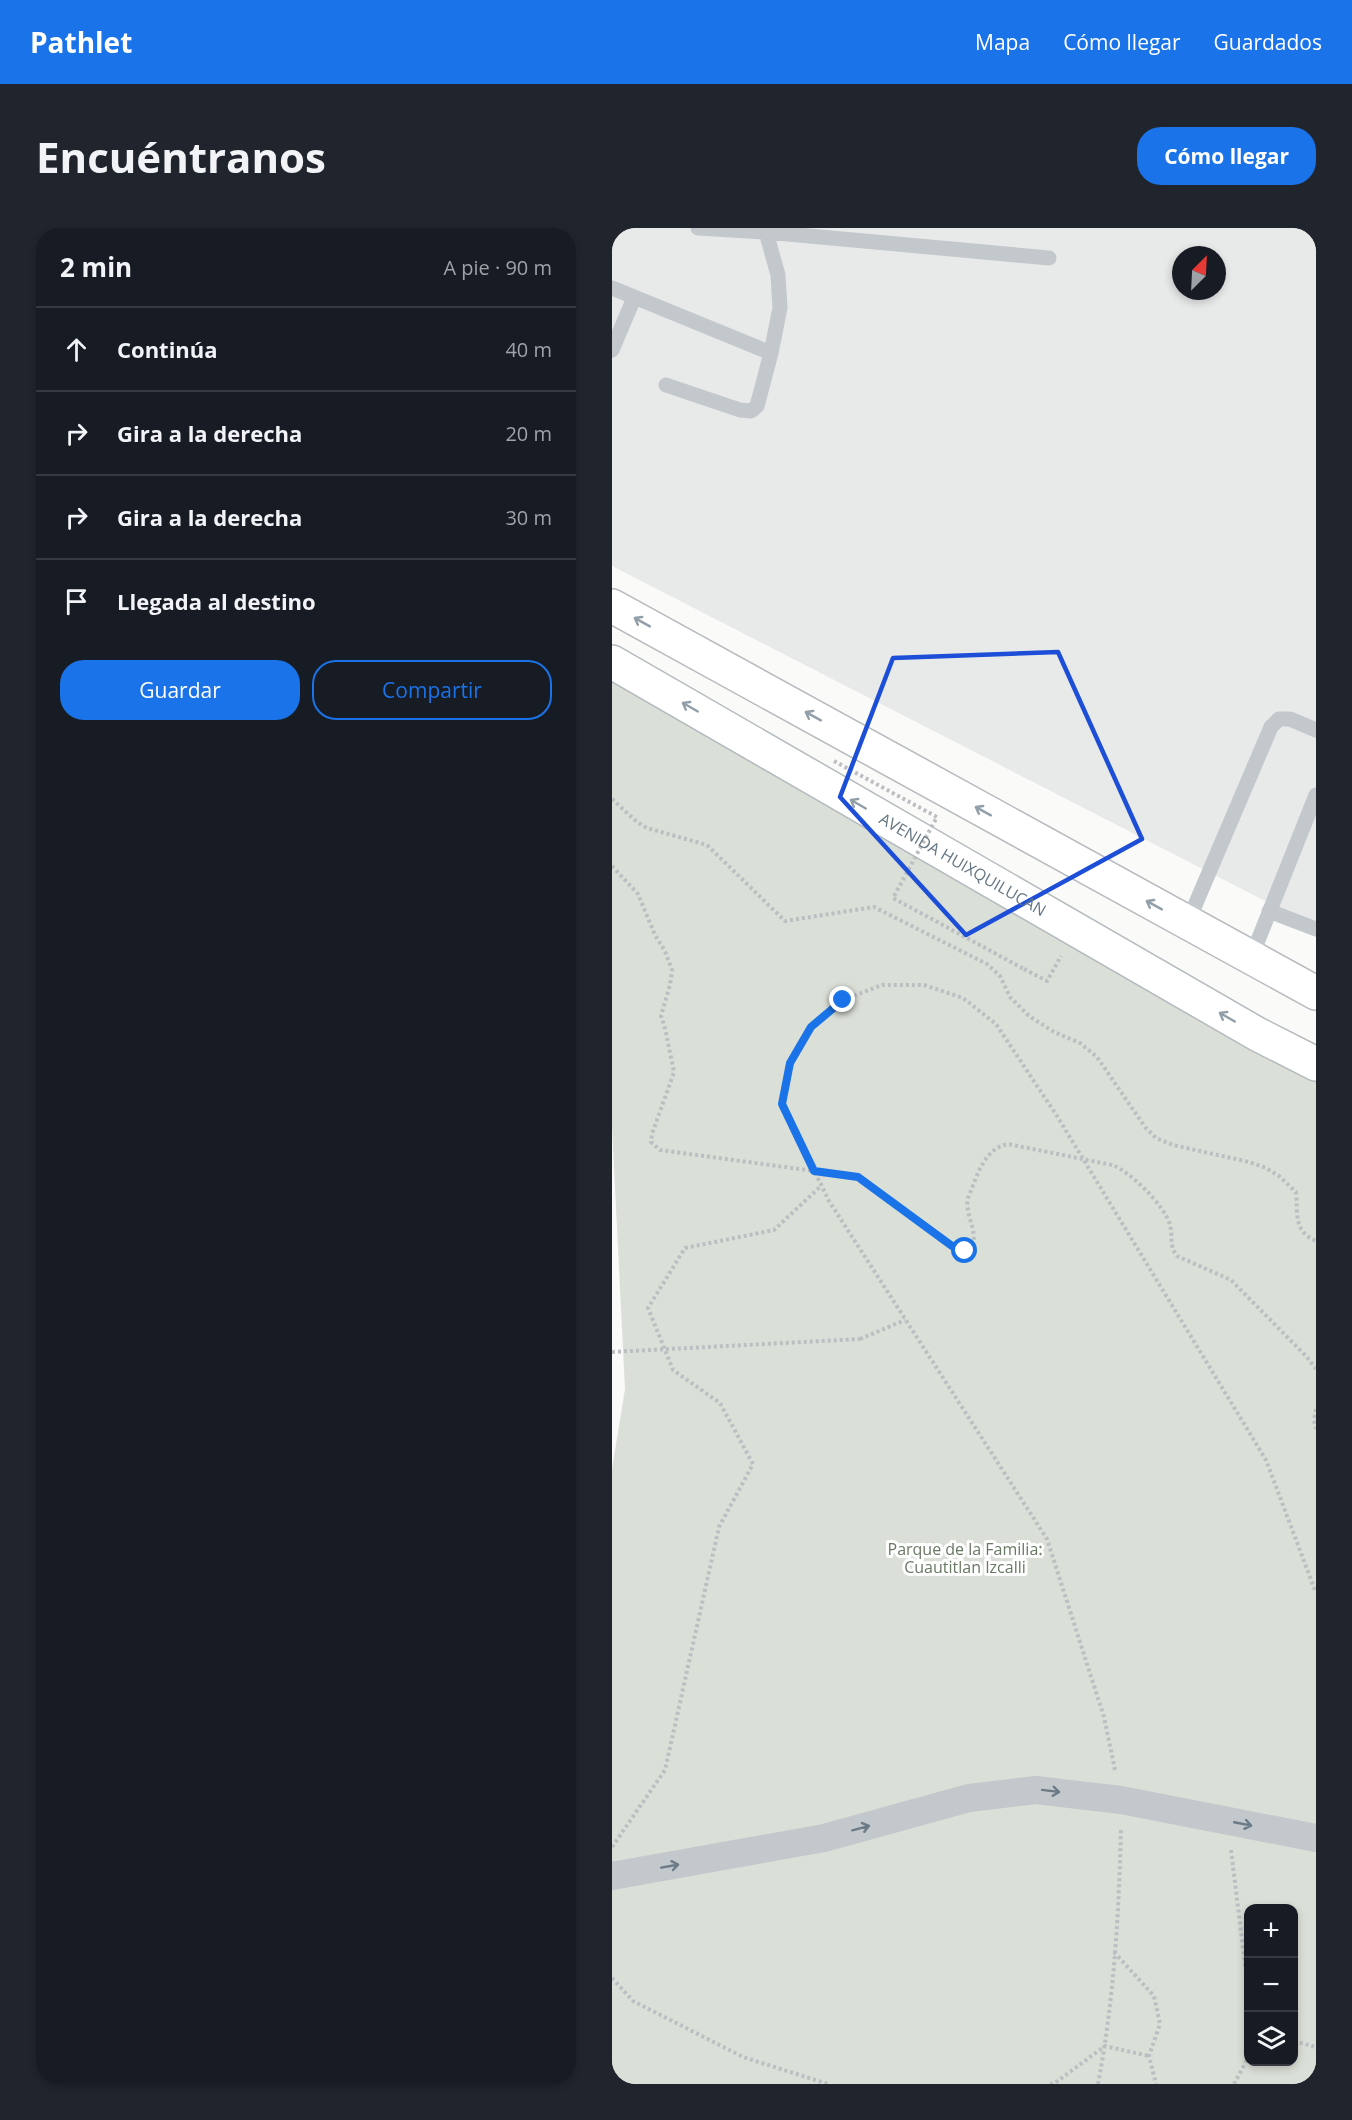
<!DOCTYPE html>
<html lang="es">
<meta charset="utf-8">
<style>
:root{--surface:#171b24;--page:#20242c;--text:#f1f3f6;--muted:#9ea1a6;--line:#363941;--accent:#1a73e8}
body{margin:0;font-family:"Open Sans",sans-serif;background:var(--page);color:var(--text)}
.controls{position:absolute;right:18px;bottom:18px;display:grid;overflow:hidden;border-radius:12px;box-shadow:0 3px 9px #0003}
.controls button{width:54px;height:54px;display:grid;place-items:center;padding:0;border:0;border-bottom:2px solid var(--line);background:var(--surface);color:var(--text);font:30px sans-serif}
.compass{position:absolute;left:560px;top:18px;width:54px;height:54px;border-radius:50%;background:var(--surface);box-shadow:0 3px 9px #0003;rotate:24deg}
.stop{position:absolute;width:18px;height:18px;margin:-14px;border:4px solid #1a73e8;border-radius:50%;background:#fff}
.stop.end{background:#1a73e8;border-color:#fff;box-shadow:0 2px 6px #0008}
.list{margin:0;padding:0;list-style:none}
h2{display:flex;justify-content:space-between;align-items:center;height:78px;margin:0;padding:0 24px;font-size:26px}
h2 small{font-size:20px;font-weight:400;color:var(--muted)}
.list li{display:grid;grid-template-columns:39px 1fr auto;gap:18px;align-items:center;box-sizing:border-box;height:84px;padding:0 24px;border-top:2px solid var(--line)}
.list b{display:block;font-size:22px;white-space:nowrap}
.list em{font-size:20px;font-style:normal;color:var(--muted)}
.actions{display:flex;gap:12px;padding:18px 24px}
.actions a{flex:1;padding:14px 0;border:2px solid var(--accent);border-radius:24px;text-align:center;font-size:21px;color:var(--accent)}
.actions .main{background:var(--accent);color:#fff}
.icon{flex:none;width:33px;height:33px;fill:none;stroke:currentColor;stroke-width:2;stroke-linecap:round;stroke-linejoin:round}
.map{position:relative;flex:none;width:704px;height:1856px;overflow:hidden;border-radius:24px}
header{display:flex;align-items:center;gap:36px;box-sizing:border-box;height:84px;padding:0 30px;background:var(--accent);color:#fff}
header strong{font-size:28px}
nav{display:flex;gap:33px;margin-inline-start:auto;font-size:21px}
.intro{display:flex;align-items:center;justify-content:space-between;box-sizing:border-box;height:144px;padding:0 36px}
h1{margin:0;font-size:42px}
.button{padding:15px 27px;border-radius:24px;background:var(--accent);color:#fff;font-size:21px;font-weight:700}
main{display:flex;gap:36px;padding:0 36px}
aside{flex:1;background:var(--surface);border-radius:24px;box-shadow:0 3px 9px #0003}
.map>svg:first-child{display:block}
</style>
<header>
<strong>Pathlet</strong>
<nav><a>Mapa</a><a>Cómo llegar</a><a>Guardados</a></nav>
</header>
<div class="intro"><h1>Encuéntranos</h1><a class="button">Cómo llegar</a></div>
<main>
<aside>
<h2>2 min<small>A pie · 90 m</small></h2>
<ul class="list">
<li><svg class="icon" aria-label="ahead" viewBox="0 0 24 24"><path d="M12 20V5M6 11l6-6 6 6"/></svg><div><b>Continúa</b></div><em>40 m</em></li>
<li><svg class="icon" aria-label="right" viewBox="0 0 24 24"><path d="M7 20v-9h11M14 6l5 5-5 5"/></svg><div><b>Gira a la derecha</b></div><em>20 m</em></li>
<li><svg class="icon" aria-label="right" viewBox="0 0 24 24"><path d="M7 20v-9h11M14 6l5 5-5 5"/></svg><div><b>Gira a la derecha</b></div><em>30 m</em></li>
<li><svg class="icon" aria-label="arrive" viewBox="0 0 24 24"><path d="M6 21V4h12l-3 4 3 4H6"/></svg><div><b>Llegada al destino</b></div></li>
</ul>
<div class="actions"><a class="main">Guardar</a><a>Compartir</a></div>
</aside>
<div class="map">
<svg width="704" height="1856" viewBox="0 0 704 1856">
<rect width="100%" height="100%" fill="#fafaf8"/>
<path fill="#e8e9e9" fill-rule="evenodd" d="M0,0H704V699L0,338ZM569,27H605V63H569Z"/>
<path fill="#dadfd7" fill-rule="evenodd" d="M0,433L704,818V1856H0V1241L13,1161L0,899ZM636,1680H682V1834H636Z"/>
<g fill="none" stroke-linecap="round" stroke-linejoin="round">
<defs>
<g id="secondary">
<path id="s1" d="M0,434L645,806L704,836"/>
</g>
<path id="primary" d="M0,378L704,765"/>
</defs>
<use href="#secondary" stroke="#b3babf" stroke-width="36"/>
<use href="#primary" stroke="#b5babe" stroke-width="36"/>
<path stroke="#bbbfc2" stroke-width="4" stroke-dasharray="3 3" stroke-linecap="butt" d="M0,571L25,594L35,600L95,617L173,693L262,679L375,736L388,748L398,769L417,788L442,804L468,815L485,829L533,899L544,910L561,917L637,934L654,940L667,948L684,964C686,986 681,1003 704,1013
M0,638L26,666L43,707L53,723L60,742L58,757L49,788L53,800L62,844L40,906L39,914L48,922L246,949L340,1018L347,1022L358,1023C369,1005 352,988 356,970C365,949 371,921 396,916L500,937C518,943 553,978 558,997C561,1008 557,1018 565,1028L619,1052L695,1129L704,1141
M412,741L435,753L449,728
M248,1111L293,1092
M704,1181L702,1192L704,1201
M503,1542L492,1489L435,1311L217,973L170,876L178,835L199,799L231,772L270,757H312L351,770L384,796L445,888L654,1232L704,1365
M0,1619L53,1542L107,1299L141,1236L108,1175L61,1142L36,1080L73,1020L162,1002L209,958
M619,1622L636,1761
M502,1724L542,1768L548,1796L537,1828L544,1856
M0,1750L21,1773L131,1829L216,1856
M682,1813L704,1819
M438,1856L443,1855L493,1818L537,1828
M486,1856C502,1772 507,1685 509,1600
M622,1856L636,1830"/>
<path stroke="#c3c8cc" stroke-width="15" d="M86,0L154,4L437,30
M154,4L166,47L168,80L159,125
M0,60L159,125L145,178L139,183L128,182L54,157
M0,122L22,70
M657,683L704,701
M575,696L659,499L667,491H678L704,502
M639,730L704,567"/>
<path stroke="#c3c8cc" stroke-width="28" d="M0,1648L212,1610L357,1570L424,1562L509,1572L704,1610"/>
<use href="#secondary" stroke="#fff" stroke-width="33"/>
<use href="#primary" stroke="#fff" stroke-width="33"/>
<path stroke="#bbbfc2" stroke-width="4" stroke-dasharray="3 3" stroke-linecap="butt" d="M222,533L325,589L281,670L412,741
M0,1124L248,1111"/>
</g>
<defs><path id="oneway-shaft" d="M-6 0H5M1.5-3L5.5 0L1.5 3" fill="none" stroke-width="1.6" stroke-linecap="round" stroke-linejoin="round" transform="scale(1.5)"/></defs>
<g stroke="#939fa8">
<use href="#oneway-shaft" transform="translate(30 394) rotate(-151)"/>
<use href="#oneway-shaft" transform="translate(78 479) rotate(-150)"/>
<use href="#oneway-shaft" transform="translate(201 488) rotate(-151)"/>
<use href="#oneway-shaft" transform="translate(246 576) rotate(-150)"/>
<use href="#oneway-shaft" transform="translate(371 583) rotate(-151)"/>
<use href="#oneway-shaft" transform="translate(542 677) rotate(-151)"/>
<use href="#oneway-shaft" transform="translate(615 789) rotate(-150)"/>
</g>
<g stroke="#6a7a87">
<use href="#oneway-shaft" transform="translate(439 1563) rotate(7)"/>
<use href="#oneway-shaft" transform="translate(631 1596) rotate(11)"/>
<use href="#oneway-shaft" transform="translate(249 1600) rotate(-15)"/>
<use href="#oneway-shaft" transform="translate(58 1638) rotate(-10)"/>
</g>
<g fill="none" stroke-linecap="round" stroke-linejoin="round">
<path stroke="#1a73e8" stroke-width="8" d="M231,772L199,799L178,835L170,876L202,943L246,949L340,1018L353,1023"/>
</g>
<path fill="none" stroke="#1d4ed8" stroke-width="4.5" stroke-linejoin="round" d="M446,424L530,611L354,707L228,569L281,430Z"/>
<g text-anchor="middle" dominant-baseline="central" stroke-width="6" stroke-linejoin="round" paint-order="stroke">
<g font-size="16" fill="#657683" stroke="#fff">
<text stroke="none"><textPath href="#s1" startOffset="405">AVENIDA HUIXQUILUCAN</textPath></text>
</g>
<g font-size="16" fill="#687a64" stroke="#fff">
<text x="353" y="1321">Parque de la Familia:<tspan x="353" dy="18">Cuautitlan Izcalli</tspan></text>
</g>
</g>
</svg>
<div class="controls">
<button>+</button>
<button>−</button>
<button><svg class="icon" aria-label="layers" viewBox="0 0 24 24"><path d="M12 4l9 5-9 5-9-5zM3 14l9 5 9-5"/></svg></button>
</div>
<svg class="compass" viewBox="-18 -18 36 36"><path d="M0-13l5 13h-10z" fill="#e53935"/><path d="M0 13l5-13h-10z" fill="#9ea1a6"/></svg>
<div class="stop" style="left:353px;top:1023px"></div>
<div class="stop end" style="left:231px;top:772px"></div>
</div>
</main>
